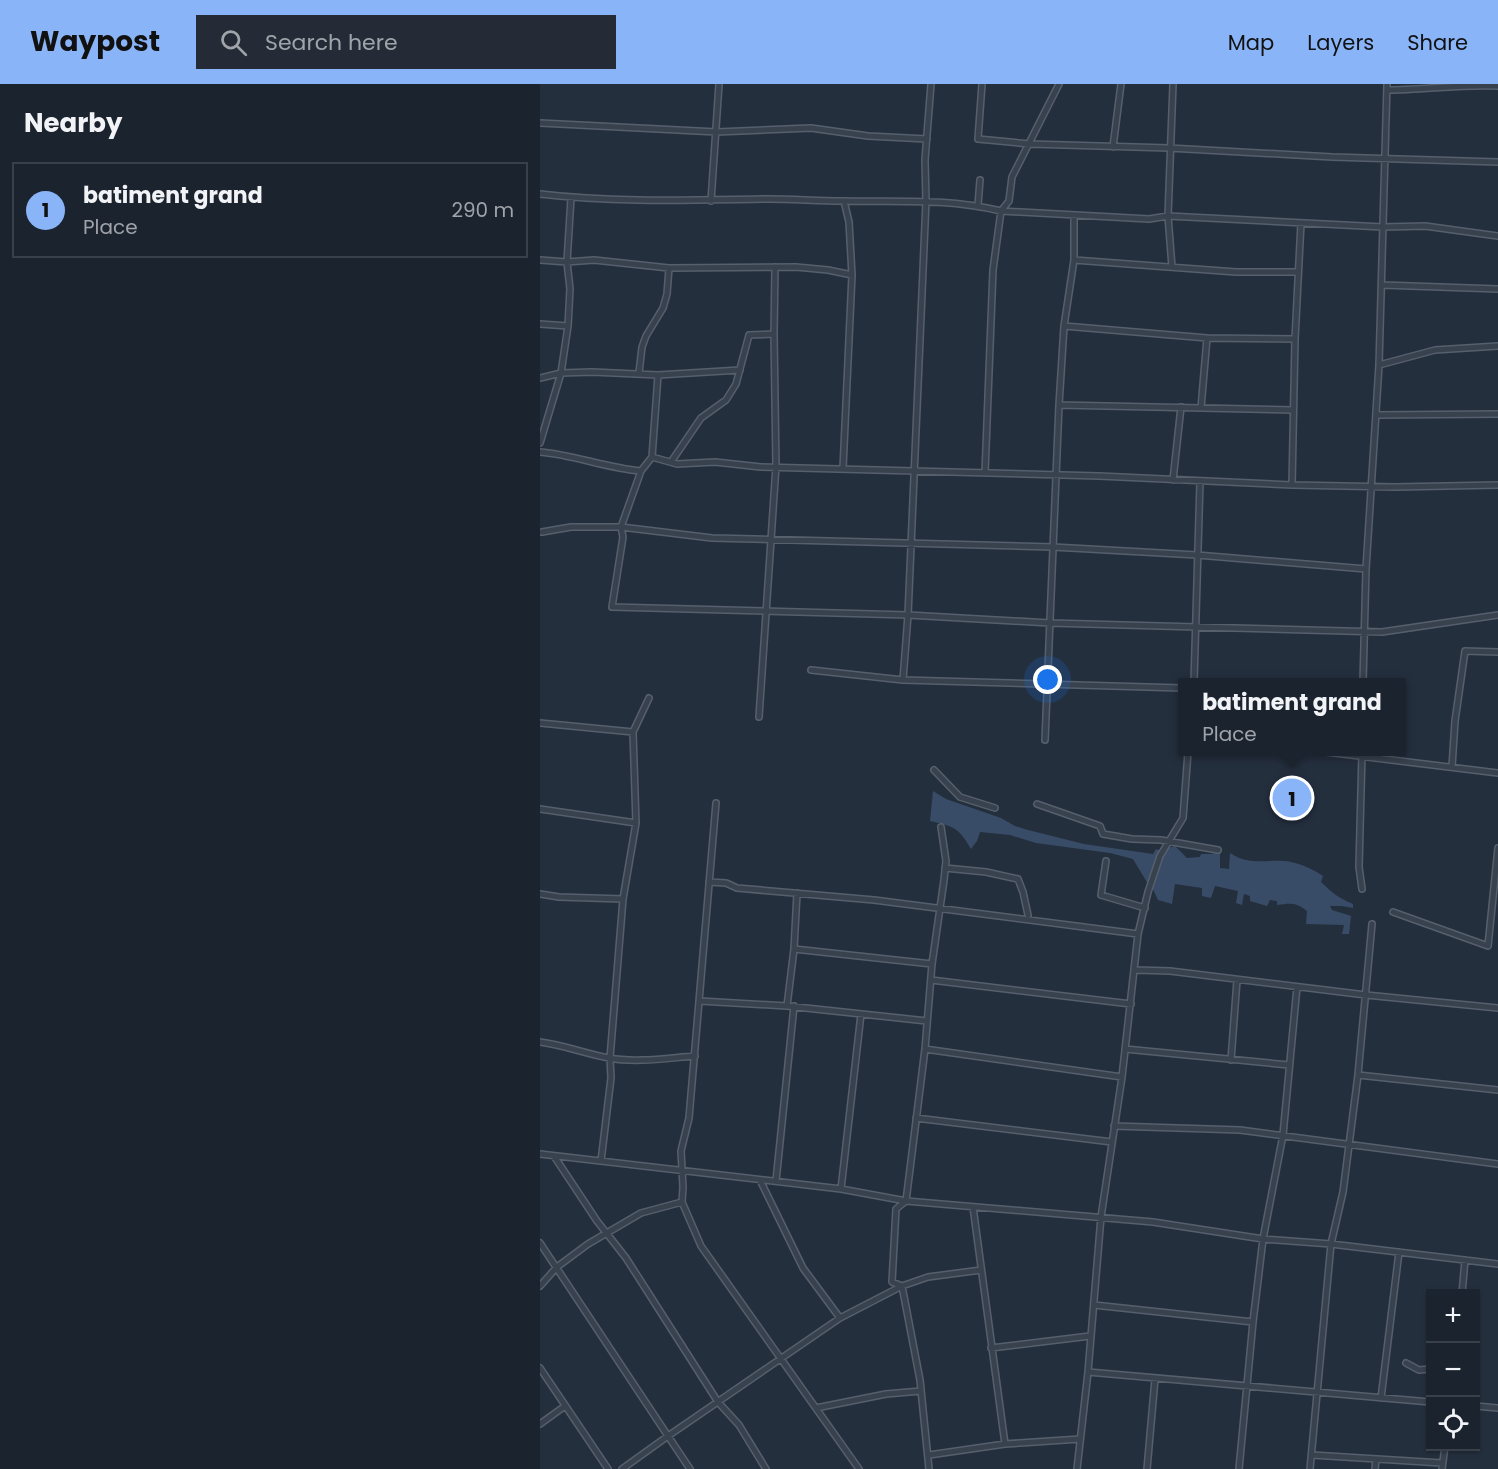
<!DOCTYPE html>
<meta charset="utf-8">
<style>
:root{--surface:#1b232e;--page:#242b36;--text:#f1f3f6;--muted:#a0a4aa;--line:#39404a;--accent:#8ab4f8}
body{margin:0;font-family:Poppins,sans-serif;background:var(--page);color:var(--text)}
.controls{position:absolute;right:18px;bottom:18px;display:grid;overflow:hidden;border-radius:0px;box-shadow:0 2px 4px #0004}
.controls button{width:54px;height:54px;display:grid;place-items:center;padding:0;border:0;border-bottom:2px solid var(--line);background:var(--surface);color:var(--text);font:30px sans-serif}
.you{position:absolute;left:508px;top:596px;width:21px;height:21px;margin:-15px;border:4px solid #fff;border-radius:50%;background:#1a73e8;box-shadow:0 0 0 9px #1a73e833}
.badge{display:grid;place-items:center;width:39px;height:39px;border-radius:50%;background:var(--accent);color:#111;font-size:20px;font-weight:700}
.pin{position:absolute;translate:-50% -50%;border:3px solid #fff;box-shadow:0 2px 6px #0006}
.popup{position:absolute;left:638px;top:594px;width:228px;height:78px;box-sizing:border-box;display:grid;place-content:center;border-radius:0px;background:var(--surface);filter:drop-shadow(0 2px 4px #0005);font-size:20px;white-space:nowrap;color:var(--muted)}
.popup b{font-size:22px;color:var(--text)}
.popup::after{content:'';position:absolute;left:50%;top:100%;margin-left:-12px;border:12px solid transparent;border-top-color:var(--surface)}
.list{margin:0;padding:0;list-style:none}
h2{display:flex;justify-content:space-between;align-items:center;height:78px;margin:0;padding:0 24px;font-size:26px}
h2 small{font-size:20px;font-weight:400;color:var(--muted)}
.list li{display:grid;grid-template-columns:39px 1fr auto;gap:18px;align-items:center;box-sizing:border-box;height:96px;margin:0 12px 12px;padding:0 12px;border:2px solid var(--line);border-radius:0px}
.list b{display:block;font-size:22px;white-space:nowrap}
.list p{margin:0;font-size:20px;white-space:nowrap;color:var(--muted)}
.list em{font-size:20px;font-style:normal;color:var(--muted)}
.icon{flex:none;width:33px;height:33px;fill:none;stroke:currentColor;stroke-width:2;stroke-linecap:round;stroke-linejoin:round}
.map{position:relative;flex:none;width:958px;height:1385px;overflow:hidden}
header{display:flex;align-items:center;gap:36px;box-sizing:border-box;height:84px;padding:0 30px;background:var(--accent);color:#111}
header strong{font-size:28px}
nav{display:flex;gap:33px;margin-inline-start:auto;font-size:21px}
.search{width:420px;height:54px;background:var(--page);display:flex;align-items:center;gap:15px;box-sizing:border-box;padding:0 21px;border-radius:0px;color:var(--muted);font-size:22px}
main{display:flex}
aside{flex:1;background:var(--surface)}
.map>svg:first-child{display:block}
</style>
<header>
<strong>Waypost</strong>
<div class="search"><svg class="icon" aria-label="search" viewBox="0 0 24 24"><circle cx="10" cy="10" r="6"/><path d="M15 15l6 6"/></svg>Search here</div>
<nav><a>Map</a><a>Layers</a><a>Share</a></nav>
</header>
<main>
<aside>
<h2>Nearby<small></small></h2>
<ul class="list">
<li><span class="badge">1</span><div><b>batiment grand</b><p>Place</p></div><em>290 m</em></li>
</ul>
</aside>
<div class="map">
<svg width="958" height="1385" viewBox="0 0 958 1385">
<rect width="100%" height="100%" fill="#242f3e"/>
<path fill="#394c67" d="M393,707L406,715L461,734L475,742L488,746L544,760L613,770L616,765L621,767L615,778L608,800L593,775L570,769L496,759L470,751L440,748L437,757L431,765C418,743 415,743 390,737Z
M635,762L647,774L660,773L661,770H672L680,767V784L689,785L690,769C710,783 730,774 751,778C762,780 774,786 783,792L781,798C791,808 800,815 813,820V824L802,822H790L792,826L811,832L809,850H802L804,841L766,840L767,827C756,818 750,819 737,821V817L730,816L727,822L710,817V812L704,810L702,821L696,819L698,807L675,802L671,814L662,812V804L635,800L632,820L618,816L612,803L618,779L628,764Z"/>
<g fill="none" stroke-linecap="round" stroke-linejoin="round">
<defs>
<path id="minor" d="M442,0L438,55L490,60L629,64L792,73L958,78
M847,6C884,6 921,0 958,2
M0,39L177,48L271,44L328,52L387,55
M573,63L581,0
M0,110C76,119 153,116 229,115C253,115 278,117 302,117C357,118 407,114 461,127L609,135L628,132L843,143L885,142L958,152
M171,117L179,0
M438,121L440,96
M0,176L27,178L54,176L129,184L256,183L288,186L312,191
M534,176L696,188H758
M632,183L628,132L633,0
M842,201L958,205
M0,240L28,242
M524,242L667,254L755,255
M839,281L895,266L958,262
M99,289L102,263L106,252L123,224L127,210L129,184
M0,294L21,289L52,288L118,291L200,286
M519,321L753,326
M661,324L667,254
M837,331L958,330
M0,359L21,289L28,242L30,205L27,178L31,114
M0,368C35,371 66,384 101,387L112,373L118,291
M112,373L137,380L175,378L221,383L559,392L752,401L855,403L958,401
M131,378L161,334L186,316L196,300L209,251L234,250
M303,384L312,191L309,138L304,117
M101,387L81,443L172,454L513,463L657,471L826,485
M445,389L453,186L461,127L469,117L472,93L519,0
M633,396L641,323
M752,401L755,255L761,139
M2,448L31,443H81L83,453L72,523L368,531L510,539L842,548L958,531
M271,586L363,596L642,604
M363,596L368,531L386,117L385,76L391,0
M654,598L660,398
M823,598L826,485L839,281L847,0
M219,633L236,382L234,250L235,183
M0,639L93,648
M505,656L519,321L524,242L534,176V132
M786,668L958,689
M822,669L819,783L822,805
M912,683L915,637L925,567L958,568
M394,686L420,713L455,724
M176,719L149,1034L141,1067L143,1103L142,1118L161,1162L319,1385
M497,720L560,742L563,750L592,755L621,756L678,766
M0,725L96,739
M566,777L561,811L605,824
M405,784L446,788L478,795L483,808L488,831
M169,798L186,799L197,804L334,816L598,850
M0,810L19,813L83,815
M853,828L948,862L958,764
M254,865L392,880
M595,886L630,887L826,911L958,924
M391,896L591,920
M160,917L247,922L387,937
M247,922L254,865L257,809
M0,958C24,961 46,970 69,974C97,979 127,974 155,972
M385,965L582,993
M585,965L749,981
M691,976L697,896
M818,991L958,1006
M376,1034L572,1058
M574,1042L700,1046L958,1080
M0,1070L301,1105L366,1117L613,1138L723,1155L791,1160L958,1180
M14,1072L57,1137L86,1174L178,1318L199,1341L226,1385
M61,1077L71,994L70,974L83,815L96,739L93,648L109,614
M220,1096L263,1184L300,1234
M236,1097L254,922
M301,1105L321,930
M433,1123L465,1360
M0,1159L128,1352L300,1234L362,1202L388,1193L441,1186
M0,1202L17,1183L48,1160L101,1129L142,1118
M922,1210L925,1176
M554,1221L713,1238
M451,1264L550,1252
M866,1279L879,1286L890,1285
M0,1284L68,1385
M548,1288L890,1318
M841,1314L859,1168
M936,1322L958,1324
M276,1324L346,1310L381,1307
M0,1340L25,1322
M389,1371L465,1360L540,1355
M772,1371L902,1379
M82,1385L128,1352L150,1385
M389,1385L380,1296L362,1202L352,1198L356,1125L366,1117L385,965L392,880L404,796L406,777L401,743
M537,1385L548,1288L561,1133L582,993L598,850L608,808L620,772L643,734L648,668
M607,1385L615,1295
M699,1385L713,1238L723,1155L743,1051L757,903
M770,1385L791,1160L803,1108L818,991L832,840
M835,1385L836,1375
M902,1385L905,1362"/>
</defs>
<use href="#minor" stroke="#565f6c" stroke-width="8"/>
<use href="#minor" stroke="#38414e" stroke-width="5"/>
</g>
</svg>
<div class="controls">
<button>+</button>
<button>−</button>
<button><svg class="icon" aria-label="locate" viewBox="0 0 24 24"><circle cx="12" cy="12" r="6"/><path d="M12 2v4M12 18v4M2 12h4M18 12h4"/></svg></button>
</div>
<div class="you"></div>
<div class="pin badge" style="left:752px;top:714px">1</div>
<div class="popup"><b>batiment grand</b>Place</div>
</div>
</main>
